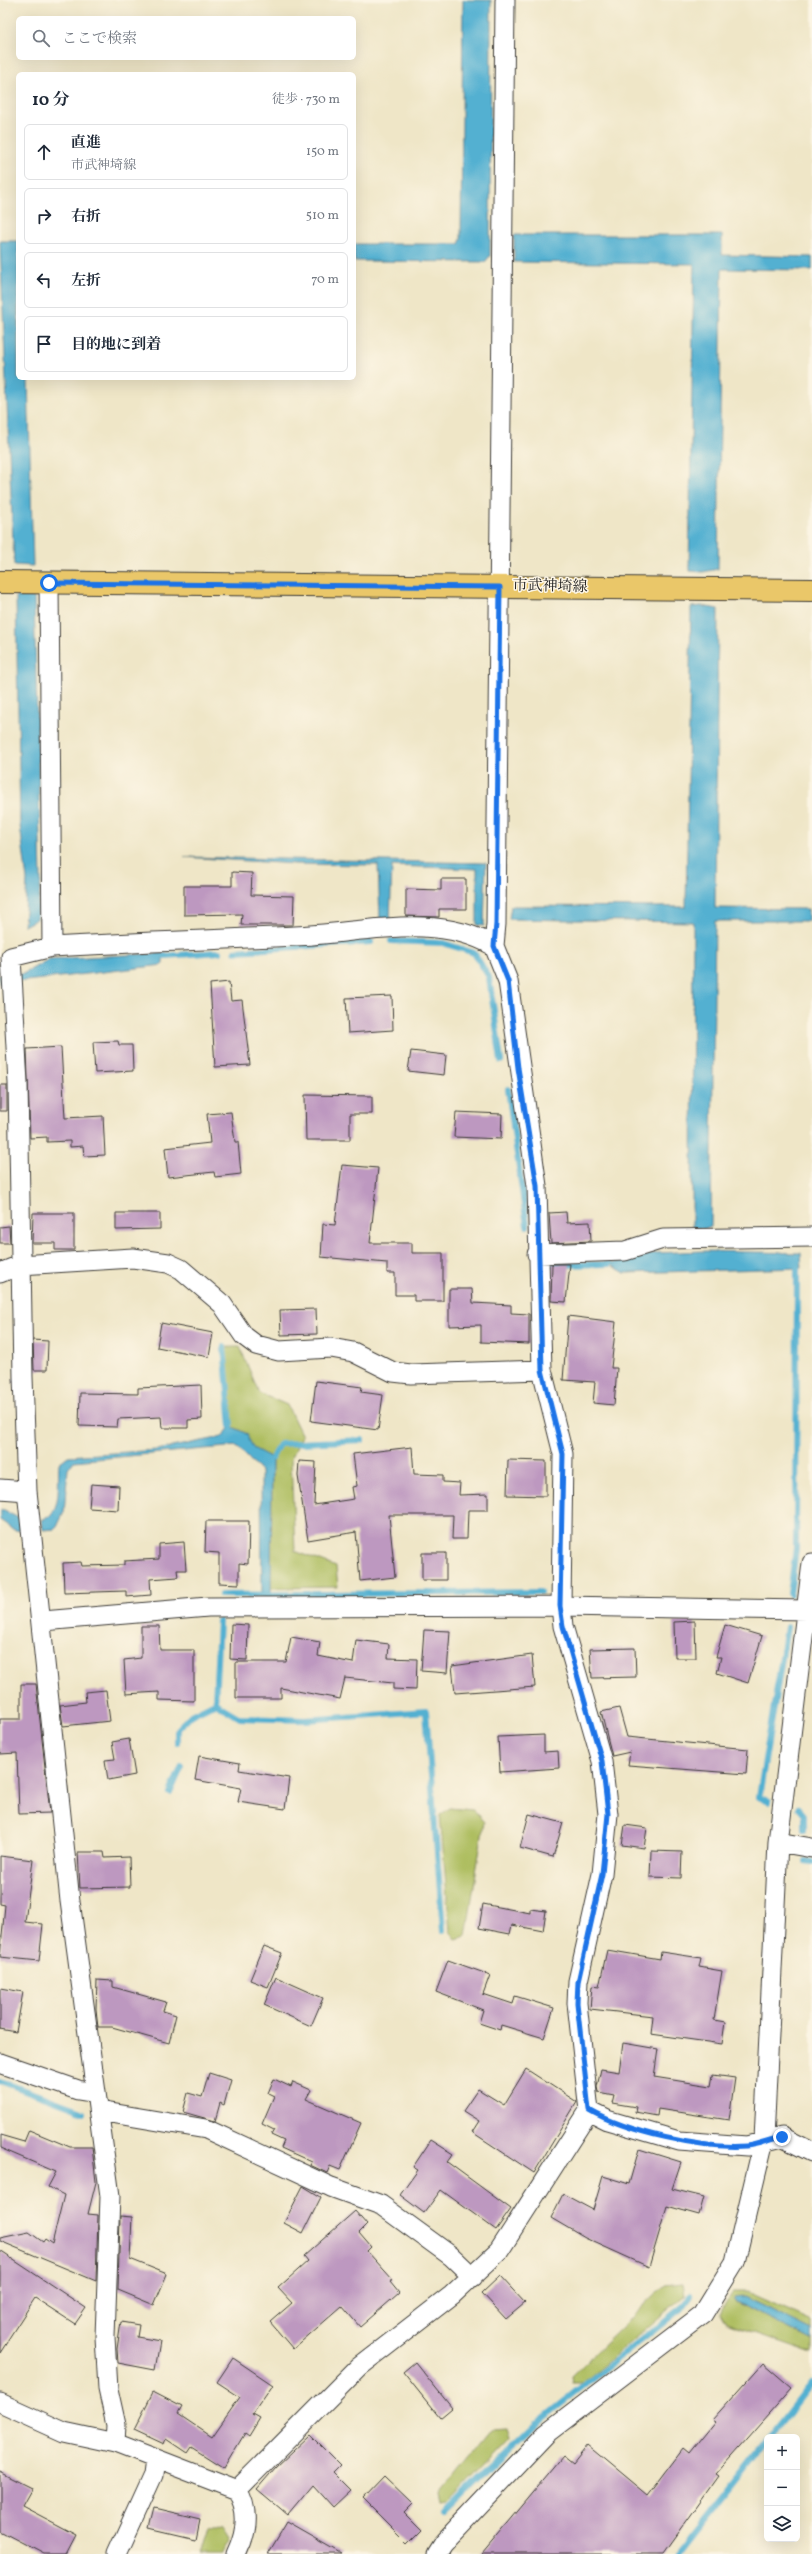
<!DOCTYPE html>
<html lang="ja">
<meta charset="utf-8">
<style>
:root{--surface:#fff;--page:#f2f2f3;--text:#1f2937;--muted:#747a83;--line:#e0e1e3}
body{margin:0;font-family:Vollkorn,"Noto Serif JP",serif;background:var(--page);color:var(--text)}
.controls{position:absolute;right:12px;bottom:12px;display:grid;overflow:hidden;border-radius:6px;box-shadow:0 4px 16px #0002}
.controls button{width:36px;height:36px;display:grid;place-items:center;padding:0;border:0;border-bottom:1px solid var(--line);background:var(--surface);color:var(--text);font:20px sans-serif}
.stop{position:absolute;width:12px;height:12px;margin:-9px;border:3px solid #1a73e8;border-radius:50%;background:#fff}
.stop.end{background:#1a73e8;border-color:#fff;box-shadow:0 1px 4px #0008}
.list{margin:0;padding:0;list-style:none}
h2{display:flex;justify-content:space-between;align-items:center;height:52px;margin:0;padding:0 16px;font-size:17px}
h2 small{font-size:13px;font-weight:400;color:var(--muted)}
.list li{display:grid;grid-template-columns:26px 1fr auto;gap:12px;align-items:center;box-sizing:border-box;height:56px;margin:0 8px 8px;padding:0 8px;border:1px solid var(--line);border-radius:6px}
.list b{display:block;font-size:15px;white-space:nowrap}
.list p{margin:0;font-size:13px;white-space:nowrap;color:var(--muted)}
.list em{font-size:13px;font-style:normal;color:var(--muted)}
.icon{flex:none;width:22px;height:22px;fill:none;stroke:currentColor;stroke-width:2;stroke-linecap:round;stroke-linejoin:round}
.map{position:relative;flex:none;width:812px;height:2554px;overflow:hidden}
.search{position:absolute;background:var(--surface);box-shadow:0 4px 16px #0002;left:16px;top:16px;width:340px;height:44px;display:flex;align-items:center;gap:10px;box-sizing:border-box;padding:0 14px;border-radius:6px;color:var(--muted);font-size:15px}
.panel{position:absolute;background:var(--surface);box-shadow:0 4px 16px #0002;left:16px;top:72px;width:340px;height:308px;border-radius:6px}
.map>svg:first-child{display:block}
</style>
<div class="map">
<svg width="812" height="2554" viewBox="0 0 812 2554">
<rect width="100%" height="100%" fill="#fcf5e5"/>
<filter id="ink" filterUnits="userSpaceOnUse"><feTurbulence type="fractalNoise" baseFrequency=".025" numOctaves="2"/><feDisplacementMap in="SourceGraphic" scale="8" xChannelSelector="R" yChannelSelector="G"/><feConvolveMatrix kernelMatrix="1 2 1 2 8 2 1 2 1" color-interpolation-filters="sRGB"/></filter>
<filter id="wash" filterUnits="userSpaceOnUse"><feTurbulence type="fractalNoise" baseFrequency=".012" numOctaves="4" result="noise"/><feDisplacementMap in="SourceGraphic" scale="16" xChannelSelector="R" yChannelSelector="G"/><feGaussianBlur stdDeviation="0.9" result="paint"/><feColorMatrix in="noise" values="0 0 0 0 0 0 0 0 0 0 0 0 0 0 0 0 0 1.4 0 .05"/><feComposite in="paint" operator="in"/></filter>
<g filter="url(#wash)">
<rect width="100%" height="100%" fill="#efe6c7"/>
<path fill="#aebe61" stroke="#656d3e" d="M224,1347H240L259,1393L287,1405L302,1436L291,1459L295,1551L336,1567L338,1587L271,1588L272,1458L252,1448L247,1434L231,1426Z
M450,1808L473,1810L484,1822L466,1936L456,1939L450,1931L440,1815Z
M683,2283L685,2295L583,2383H573L572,2376L665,2285Z
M733,2292H748L812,2321V2330L745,2297L735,2302L812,2340V2353L726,2323L720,2313Z
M507,2429L510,2440L449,2504L442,2505L440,2495L493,2430Z
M224,2529L231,2540L223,2554H200L208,2535Z"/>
<path fill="#52b0d1" stroke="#376676" d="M463,0H491L490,256L485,262L354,261V244H459L461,239Z
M514,235H722V255L812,257V270L722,269L718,569L703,572L689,571L694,264L514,262Z
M0,241H18V378H28L33,566L14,565Z
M16,596L34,597L41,880L37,919L24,926L27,880L20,825Z
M702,606L718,609L715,908L808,909V921H715L711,1226L704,1229L692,1227L693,922L509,919L511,906L686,907L691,607Z
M184,857L486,863L484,926L477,925V869L392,866L390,920H380L378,865L296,864Z
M163,953V965L0,984V975L23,974L49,959Z
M703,1251L801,1253L802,1268L625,1273L609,1264L656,1253Z
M231,1426L247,1434L253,1448L272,1458L271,1598H262L261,1472L237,1446L74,1461L68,1469L64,1512L56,1529L43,1530L42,1520C63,1514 57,1482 59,1463L68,1456L157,1450L222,1437Z
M0,1509L21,1519L22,1531L14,1530L0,1520Z
M745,2297L812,2330V2340L734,2301V2298Z"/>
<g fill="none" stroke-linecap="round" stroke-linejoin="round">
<path stroke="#52b0d1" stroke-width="6" d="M391,941L443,943L474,953L489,977L501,1061
M235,951L371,942
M164,956L219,952
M508,1089L527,1226
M550,1265L609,1264
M224,1347L231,1426
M272,1458L279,1444L362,1440
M790,1594L796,1548L797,1269
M221,1595L540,1592
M215,1703L240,1718L305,1720L426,1711L443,1930
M177,1743V1729L191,1715L215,1703L219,1621
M170,1793L182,1766
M769,1802L759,1797L787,1627
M798,1808L804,1815V1830
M805,1861L812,1862
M0,2081L84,2112
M771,2437L812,2384
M446,2513L541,2420L682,2307L691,2295
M679,2554L767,2442"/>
</g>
<g id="blocks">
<path fill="#bd98c0" d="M232,872L252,873L251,895L294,896L293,925H241L242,914L184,915V886H232Z
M441,879H466V909H439V917L406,916V889L441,890Z
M229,982L231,1001L242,1000L250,1065L215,1067L210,984Z
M392,996L393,1030L348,1033L346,998Z
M118,1041L119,1045H132L133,1071L95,1073L93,1042Z
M61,1047L65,1118L103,1116L105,1155L84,1156L83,1146L70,1147V1141L47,1142V1137L30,1138L27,1049Z
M411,1051L446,1055L444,1075L408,1071Z
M0,1085H7V1111H0Z
M305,1095L372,1096V1114H350V1140H306Z
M231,1112L235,1142H238L241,1174L215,1177L214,1172L168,1177L165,1148L210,1143L207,1114Z
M456,1112L502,1114L501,1139L454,1137Z
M342,1165L378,1168L370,1243H412V1253H443V1301H414V1295H395V1273H387V1263L321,1257L323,1224L335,1225Z
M566,1212L567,1223L590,1222L591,1241L551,1243L549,1213Z
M33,1213H74V1250H55V1243H32Z
M116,1213H160V1229L116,1230Z
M9,1226L10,1243H0V1227Z
M552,1264H570L566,1302L551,1301Z
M449,1289H472L473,1303L511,1305V1313L529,1314V1344L481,1342V1325L449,1326Z
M316,1309L317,1334L281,1335L280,1310Z
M568,1316L616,1322L611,1368H617L614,1405L593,1403L595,1382L563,1380Z
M161,1323L213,1333L209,1357L157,1347Z
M33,1340L48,1341L47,1370H34Z
M316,1381L362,1387L361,1392L383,1395L378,1430L311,1421Z
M201,1385L202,1419L188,1420V1428H162L161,1417L118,1419L117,1427L79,1426L80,1393L138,1394V1388Z
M412,1447L414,1474L443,1475V1482L460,1483L459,1495L488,1494V1510H468L467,1539H452L453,1515H389L395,1577L360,1581L356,1532L308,1540L298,1476L299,1461L316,1462L314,1505L354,1499L352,1487L357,1486L353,1454Z
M508,1460L546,1461V1496L507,1495Z
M91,1484L119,1486L118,1510L89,1508Z
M206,1521H249L248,1564L239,1563V1584L219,1583V1553L205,1552Z
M184,1542L186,1570H177L178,1577L150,1579L151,1595L126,1597V1591L64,1593L63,1563L81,1562L82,1566L124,1565V1561L159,1559V1544Z
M422,1553H446V1580H422Z
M695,1621L696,1658H675L674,1622Z
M231,1624L248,1625L247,1660L230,1659Z
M725,1625L762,1636L748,1683L717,1673L721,1657H716Z
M141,1626H159L160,1650H194V1701L159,1700V1692L126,1694L124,1660L141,1658Z
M424,1630L450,1631L447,1673L421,1671Z
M291,1637L320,1642L318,1656L353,1663L356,1640L389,1644L388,1658L417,1659L416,1690L393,1689V1683L345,1678L340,1699L281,1688V1698H236V1662H286Z
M635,1648L636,1677L592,1678L590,1649Z
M532,1655L535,1687L455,1693L452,1666Z
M21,1684H36L50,1813L19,1814L17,1753L0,1754V1719H21Z
M106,1690L110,1721L63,1726L60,1705L86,1702L85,1692Z
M619,1708L627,1737L748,1749L746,1774L628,1765L630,1752L612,1756L601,1712Z
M544,1735V1752L558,1751L559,1768L500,1772L498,1737Z
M129,1739L135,1775L108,1780L105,1760L115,1759L112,1742Z
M199,1756L240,1763L239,1770L289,1778L285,1809L238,1802L241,1788L195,1780Z
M529,1814L563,1823L553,1857L520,1848Z
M625,1825L647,1828L644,1848L622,1845Z
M651,1851L682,1852L681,1878L650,1877Z
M78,1852H104L105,1858L129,1857L130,1887L80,1888Z
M0,1856L33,1860L25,1922L43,1924L39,1961L0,1957L5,1905L0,1904Z
M483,1904L530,1913V1909L546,1911L543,1931L512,1925L510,1934L479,1928Z
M264,1946L282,1953L268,1987L250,1980Z
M607,1950L660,1959L661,1952L701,1958L699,1967L722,1971L714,2020L725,2022L722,2044L651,2034L653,2016L590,2009L592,1986L599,1987Z
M448,1960L490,1975L483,1994L513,2004L515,1996L554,2008L544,2038L501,2025L500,2030L479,2023L483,2010L436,1992Z
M276,1977L323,1998L311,2026L264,2005Z
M97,1980L113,1981V1987L166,2002L163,2011L176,2015L169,2043L112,2027H98L96,2009Z
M0,1988L23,1992L16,2032L0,2029Z
M623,2043L658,2049L654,2077L711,2086L713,2075L735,2078L729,2120L658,2109L657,2116L635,2112L636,2107L612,2103L614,2095L598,2092L597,2087L601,2069L619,2072Z
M526,2069L577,2102L534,2173L472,2132L479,2121L463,2111L478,2089L504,2105Z
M209,2073L231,2080L224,2105L220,2103L215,2121L183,2112L188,2093L202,2097Z
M274,2079L291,2087L293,2082L311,2090L306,2099L361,2123L340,2170L330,2166L327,2173L310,2165L312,2162L281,2148L284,2141L271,2135L274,2130L262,2124L274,2096L268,2093Z
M29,2130L70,2147H92L96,2182L88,2214L98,2215L96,2281L0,2241V2238L29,2232L43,2242L45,2239L52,2244L64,2195L48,2187L56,2172L0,2148V2135L24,2142Z
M431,2140L453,2154L447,2162L511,2209L496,2230L441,2190L424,2213L400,2195L418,2170L413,2167Z
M639,2149L681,2162L672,2189L704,2197L699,2215L667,2206L649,2267L585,2238L551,2218L563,2194L593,2210L603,2176L629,2184Z
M303,2186L321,2197L303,2233L284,2223Z
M355,2211L367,2225L359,2233L371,2247L367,2251L393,2280L390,2282L399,2293L360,2327L342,2306L293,2349L270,2322L292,2303L278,2288L308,2261L304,2256Z
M120,2216L132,2217L130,2259L167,2274L154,2305L118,2290Z
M0,2251L86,2308L75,2324L35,2298L0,2352Z
M500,2276L525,2303L506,2319L482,2293Z
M121,2322L139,2325L137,2337L160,2341L155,2370L118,2363L117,2349Z
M233,2358L273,2385L253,2414L260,2418L249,2436L245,2433L224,2468L191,2447L187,2453L166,2439L164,2444L134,2430L153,2392L182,2407L178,2414L212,2437L240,2397L217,2382Z
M415,2362L452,2408L440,2418L403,2372Z
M763,2363L792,2388L716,2474L719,2476L663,2554H481L563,2456L573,2464L588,2445L648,2495L683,2449L689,2454L715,2422L712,2420Z
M310,2435L340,2465L333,2472L351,2490L333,2507L313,2485L288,2515L257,2489L276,2467Z
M0,2472L32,2488L22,2506L77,2535L67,2554H44L0,2531Z
M384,2477L412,2504L404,2512L421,2529L407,2543L363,2499Z
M154,2508L200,2519L196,2539L149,2528Z
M287,2522L343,2554H268Z"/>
</g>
</g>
<g filter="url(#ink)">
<use href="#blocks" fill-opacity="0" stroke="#3c3a36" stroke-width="1"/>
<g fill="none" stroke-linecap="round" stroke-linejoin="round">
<defs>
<path id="minor" d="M505,0L496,924L494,946L508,981L537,1186L542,1370L563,1454L561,1606L563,1626L602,1761L608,1814L602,1874L578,1981L577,2003L589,2111
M49,583L52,947L11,957L18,1083L23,1377L27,1491L70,1901L110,2196L105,2337L108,2389L116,2425L115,2443
M52,947C133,942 214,940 295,936C360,934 434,911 494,946
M537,1254L625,1251L663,1239L812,1237
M0,1273L20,1265L133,1258L168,1263L181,1269L222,1304L244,1336L256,1345L279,1351L331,1348L353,1352L393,1372L411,1374L542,1370
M0,1489L27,1491
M43,1621L208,1607L561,1606L807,1610
M778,1842L812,1848
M0,2063L78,2090L96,2093
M99,2111L206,2129L331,2187L381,2205L451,2256L473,2277
M0,2403L64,2432L115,2443L237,2490C250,2510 246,2533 236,2554
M237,2490L359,2367L452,2295L499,2251L589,2111L607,2120L679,2141L747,2146L782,2137L812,2152
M117,2554L153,2475L155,2460
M436,2554L443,2543L547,2433L703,2314L735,2262L764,2140L778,1842L812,1563"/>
<path id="major" d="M0,582L812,590"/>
</defs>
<use href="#minor" stroke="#3c3a36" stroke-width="21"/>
<use href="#major" stroke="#3c3a36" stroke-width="24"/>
<use href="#minor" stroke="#fff" stroke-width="19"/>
<use href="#major" stroke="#eac769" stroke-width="22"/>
</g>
</g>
<g fill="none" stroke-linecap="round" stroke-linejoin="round" filter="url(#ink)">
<path stroke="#1a73e8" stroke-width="5" d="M49,583L500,587L496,924L494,946L508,981L518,1068L537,1186L542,1370L563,1454L560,1606L563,1626L602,1761L608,1814L602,1874L578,1982L577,2003L589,2110C627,2132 702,2149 746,2146C758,2145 770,2139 782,2137"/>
</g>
<g text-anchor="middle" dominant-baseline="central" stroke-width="3" stroke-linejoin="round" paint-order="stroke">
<g font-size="15" fill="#1c1c1c" stroke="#fcf5e5">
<text transform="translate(550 587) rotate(1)">市武神埼線</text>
</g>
</g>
</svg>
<div class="controls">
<button>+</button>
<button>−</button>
<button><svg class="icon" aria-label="layers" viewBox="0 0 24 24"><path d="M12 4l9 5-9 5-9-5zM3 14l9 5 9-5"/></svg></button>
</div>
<div class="stop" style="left:49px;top:583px"></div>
<div class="stop end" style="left:782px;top:2137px"></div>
<div class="search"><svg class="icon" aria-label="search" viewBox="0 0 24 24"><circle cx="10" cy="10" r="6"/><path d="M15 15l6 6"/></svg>ここで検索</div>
<section class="panel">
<h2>10 分<small>徒歩 · 730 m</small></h2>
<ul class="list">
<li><svg class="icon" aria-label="ahead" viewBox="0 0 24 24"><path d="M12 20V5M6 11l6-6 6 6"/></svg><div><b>直進</b><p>市武神埼線</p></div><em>150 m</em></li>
<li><svg class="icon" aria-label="right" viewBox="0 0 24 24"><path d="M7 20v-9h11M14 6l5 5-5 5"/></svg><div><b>右折</b></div><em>510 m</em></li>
<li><svg class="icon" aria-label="left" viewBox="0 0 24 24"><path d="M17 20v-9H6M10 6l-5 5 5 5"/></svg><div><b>左折</b></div><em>70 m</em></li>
<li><svg class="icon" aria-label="arrive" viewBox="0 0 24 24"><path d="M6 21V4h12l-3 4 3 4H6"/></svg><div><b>目的地に到着</b></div></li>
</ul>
</section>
</div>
